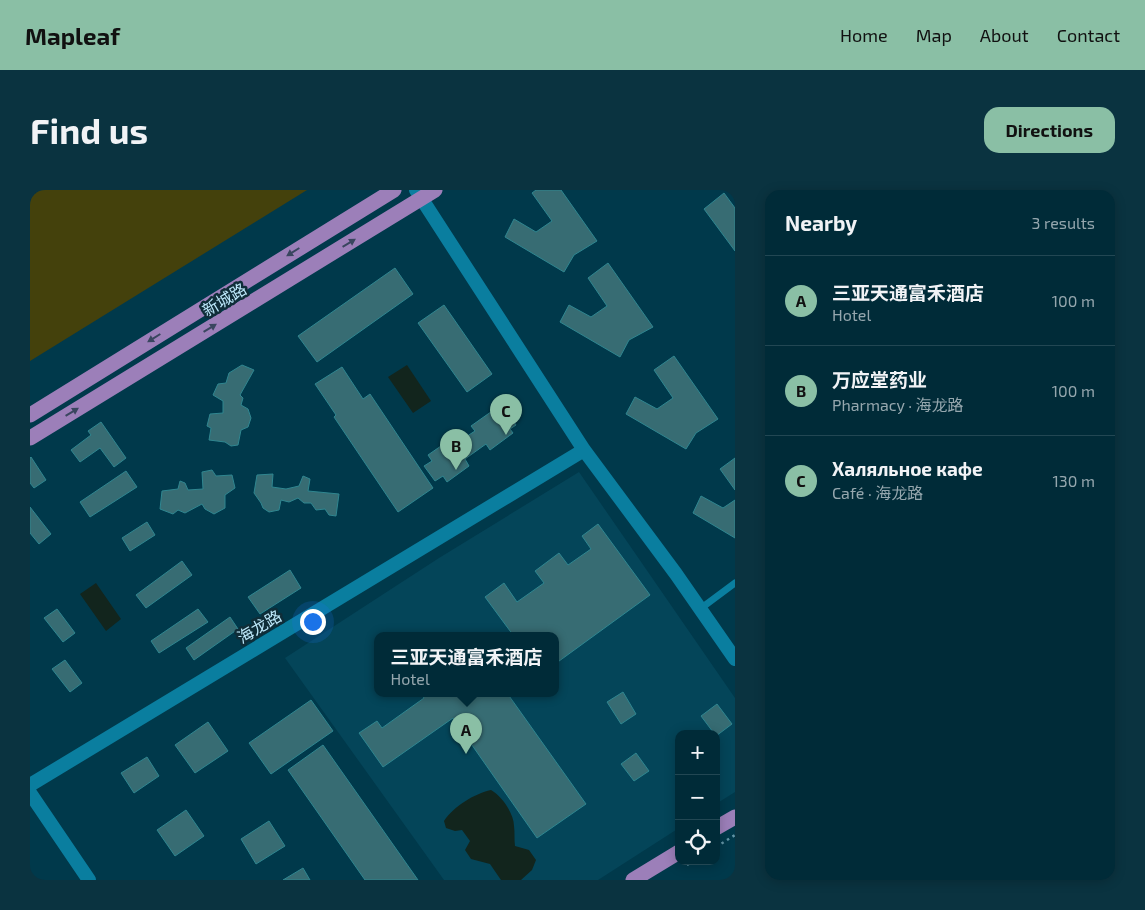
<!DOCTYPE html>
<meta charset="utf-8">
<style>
:root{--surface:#002b38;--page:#0a3340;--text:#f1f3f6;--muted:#95a7ae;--line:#224753;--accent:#8abfa5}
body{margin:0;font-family:"Exo 2","Noto Sans SC",sans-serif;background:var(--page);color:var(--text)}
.controls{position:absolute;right:15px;bottom:15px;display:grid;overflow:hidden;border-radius:10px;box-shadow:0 2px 12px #0003}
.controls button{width:45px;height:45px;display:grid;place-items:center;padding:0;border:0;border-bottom:1px solid var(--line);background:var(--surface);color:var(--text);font:25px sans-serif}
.you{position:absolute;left:282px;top:431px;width:18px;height:18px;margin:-12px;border:4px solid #fff;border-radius:50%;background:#1a73e8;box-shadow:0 0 0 8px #1a73e833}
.badge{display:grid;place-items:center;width:32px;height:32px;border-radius:50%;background:var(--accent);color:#111;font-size:16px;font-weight:700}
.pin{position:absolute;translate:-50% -41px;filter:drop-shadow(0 1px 2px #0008)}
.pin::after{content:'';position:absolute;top:26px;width:18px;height:15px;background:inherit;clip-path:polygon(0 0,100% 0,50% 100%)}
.popup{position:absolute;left:344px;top:442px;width:185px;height:65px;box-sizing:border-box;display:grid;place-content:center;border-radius:10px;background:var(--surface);filter:drop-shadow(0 1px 4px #0005);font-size:16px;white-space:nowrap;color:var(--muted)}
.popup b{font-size:19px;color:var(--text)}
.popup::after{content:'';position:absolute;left:50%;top:100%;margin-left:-10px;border:10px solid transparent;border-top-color:var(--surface)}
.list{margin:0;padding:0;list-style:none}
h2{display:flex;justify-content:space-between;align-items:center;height:65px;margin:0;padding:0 20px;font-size:21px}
h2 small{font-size:16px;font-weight:400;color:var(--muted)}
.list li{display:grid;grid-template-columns:32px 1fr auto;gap:15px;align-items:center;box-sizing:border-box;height:90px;padding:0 20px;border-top:1px solid var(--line)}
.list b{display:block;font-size:19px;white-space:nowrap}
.list p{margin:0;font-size:16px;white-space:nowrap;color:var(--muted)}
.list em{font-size:16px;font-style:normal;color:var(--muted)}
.icon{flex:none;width:28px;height:28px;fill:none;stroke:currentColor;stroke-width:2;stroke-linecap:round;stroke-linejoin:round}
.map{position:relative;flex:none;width:705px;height:690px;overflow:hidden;border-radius:15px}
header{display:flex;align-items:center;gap:30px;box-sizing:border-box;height:70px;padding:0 25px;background:var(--accent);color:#111}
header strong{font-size:24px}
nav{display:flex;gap:28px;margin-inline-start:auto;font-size:18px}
.intro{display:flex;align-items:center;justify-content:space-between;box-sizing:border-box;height:120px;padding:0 30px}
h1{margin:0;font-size:35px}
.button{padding:12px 22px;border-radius:15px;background:var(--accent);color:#111;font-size:18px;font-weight:700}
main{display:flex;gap:30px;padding:0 30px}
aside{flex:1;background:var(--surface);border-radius:15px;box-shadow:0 2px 12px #0003}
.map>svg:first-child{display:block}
</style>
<header>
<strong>Mapleaf</strong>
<nav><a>Home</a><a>Map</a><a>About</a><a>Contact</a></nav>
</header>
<div class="intro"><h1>Find us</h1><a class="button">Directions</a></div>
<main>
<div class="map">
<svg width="705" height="690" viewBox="0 0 705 690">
<rect width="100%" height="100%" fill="#00394b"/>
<path fill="#044559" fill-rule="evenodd" d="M549,282L705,508V602L686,614V544H649V638L568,690H414L255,468L409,368ZM347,445H525V503H347Z"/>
<path fill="#44410c" d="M0,0H277L0,171Z"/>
<path fill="#12251d" d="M377,175L401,211L383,223L358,187Z
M66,393L91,429L76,441L50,404Z
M461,600C472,606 484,624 484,636C485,643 484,649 485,656L499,660L506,670L502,680L491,690H471L460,674L441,669L435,660L440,651L432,640L425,641L416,638L414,631C424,616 444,604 461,600Z"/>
<path fill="#376c73" stroke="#2f8690" d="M506,0H531L567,51L544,65L534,82L475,47L484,29L506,42L522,31L502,3Z
M694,3L705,18V61L674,19Z
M578,73L623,137L599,150L590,167L530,132L539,115L561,127L577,116L558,88Z
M365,78L383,104L287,172L268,146Z
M414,115L462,184L437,202L388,133Z
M644,166L688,229L666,243L656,259L596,224L605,207L627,219L643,208L624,180Z
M212,175L224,180L210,205L213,208L211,215L218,219L221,228L218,237L211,240L208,255L201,256L195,252L179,250L181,238L177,236L180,224L193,223V211L183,205L188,194L196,193L199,183Z
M312,177L333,209L340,204L403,298L368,322L304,227L306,225L285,194Z
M465,219L468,224L476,219L486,235L480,239L483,243L460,260L456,254L435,269L439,276L417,292L413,286L405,291L394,276L402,271L398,265L421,249L425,254L445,241L441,236Z
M71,232L96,268L84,277L70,258L50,272L41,260L61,245L58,241Z
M1,267L16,290L4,298L0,293V268Z
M705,268V300L690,279Z
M182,280L186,286L202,285L205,298L195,305V318L184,324L175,319L172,314L155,323L148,320L143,324L130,319L132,301L148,299L150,291L155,293L158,300L173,299L172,282Z
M96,281L107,297L60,327L50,312Z
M243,284L242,297L256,299L269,296L273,286L280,289L278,301L309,304L306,326L299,325L295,319L286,320L281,313H274L268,308L259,312L251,310L249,320L239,322L233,318L231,313L224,303L227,285Z
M671,306L693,318L705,310V348L663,323Z
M0,317L21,344L9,354L0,343Z
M117,332L125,345L100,361L92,348Z
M568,334L620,405L525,474V445H483L455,407L474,393L487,412L514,393L505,381L529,363L538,375L561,359L552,346Z
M152,371L162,385L116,418L106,405Z
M260,380L271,398L230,424L218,407Z
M27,419L45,443L33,452L14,428Z
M168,419L178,432L129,463L121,451Z
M200,427L208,439L164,470L156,458Z
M35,470L52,493L40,502L22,479Z
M593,502L606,524L591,534L577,512Z
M391,503H477L556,614L507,648L423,528L353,577L329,543L347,531L352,538L394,508Z
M281,510L303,541L241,584L219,553Z
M687,514L702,534L686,546L671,526Z
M178,532L198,561L165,583L145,555Z
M293,555L388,690H335L258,580Z
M606,563L619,581L604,591L591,574Z
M117,567L129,586L104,603L91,583Z
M156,620L174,646L145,666L127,640Z
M239,631L255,656L226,674L211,649Z
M273,678L280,690H253Z"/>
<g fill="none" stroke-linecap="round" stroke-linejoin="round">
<path stroke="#6395a7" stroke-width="2.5" stroke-dasharray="2.5 4" stroke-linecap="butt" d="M686,657L705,645
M657,675L663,671"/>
<path stroke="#0a7e9f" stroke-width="7" d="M670,419L705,393"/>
<path stroke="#0a7e9f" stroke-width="14" d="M386,0L554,260L646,384L705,469
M0,595L554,260
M0,603L59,690"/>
<path stroke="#9c7fb9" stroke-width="15" d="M0,225L364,0
M0,248L405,0
M686,638L705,627
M603,690L649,662"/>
</g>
<defs><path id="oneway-solid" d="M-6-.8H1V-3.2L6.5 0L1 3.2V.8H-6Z" transform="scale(1.25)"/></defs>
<g fill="#39465f">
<use href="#oneway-solid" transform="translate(319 53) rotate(-31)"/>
<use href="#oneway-solid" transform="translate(263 62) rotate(148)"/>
<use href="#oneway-solid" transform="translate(180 138) rotate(-31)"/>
<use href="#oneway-solid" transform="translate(124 148) rotate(148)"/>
<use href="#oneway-solid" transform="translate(42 222) rotate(-31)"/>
</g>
<g text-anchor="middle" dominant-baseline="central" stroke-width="5" stroke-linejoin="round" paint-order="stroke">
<g font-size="16" fill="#bde8fa" stroke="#0f2d38">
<text transform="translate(194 109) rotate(-31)">新城路</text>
<text transform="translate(229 436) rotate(-31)">海龙路</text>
</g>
</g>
</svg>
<div class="controls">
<button>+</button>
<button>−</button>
<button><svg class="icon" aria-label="locate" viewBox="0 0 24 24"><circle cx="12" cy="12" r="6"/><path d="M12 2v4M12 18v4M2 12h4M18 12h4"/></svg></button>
</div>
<div class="you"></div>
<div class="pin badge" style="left:436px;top:564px">A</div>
<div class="popup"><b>三亚天通富禾酒店</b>Hotel</div>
<div class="pin badge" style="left:426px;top:280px">B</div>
<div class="pin badge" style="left:476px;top:245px">C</div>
</div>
<aside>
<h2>Nearby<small>3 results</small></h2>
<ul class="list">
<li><span class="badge">A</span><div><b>三亚天通富禾酒店</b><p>Hotel</p></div><em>100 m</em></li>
<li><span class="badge">B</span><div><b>万应堂药业</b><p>Pharmacy · 海龙路</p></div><em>100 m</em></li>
<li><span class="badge">C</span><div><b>Халяльное кафе</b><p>Café · 海龙路</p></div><em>130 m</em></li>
</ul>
</aside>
</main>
